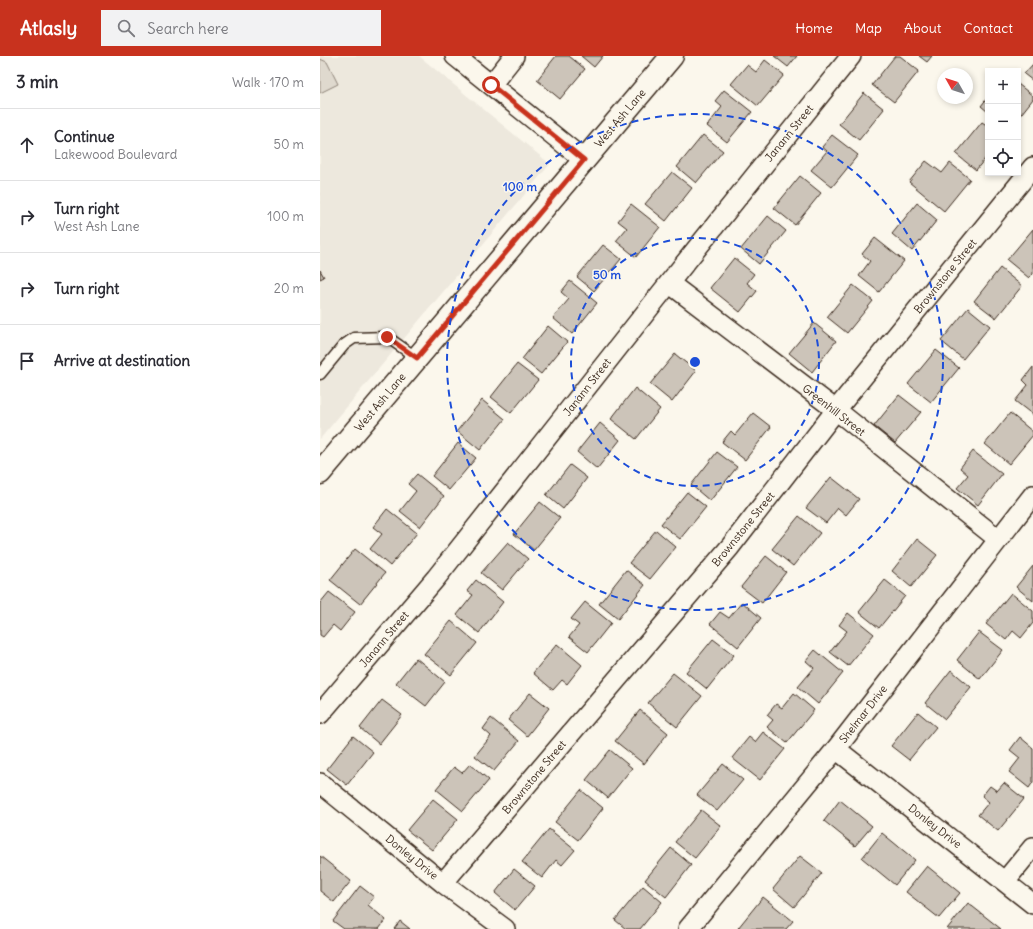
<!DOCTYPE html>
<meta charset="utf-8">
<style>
:root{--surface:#fff;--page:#f2f2f3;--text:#2b2b33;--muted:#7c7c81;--line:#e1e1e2;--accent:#c8321e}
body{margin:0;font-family:Delius,sans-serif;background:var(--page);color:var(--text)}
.controls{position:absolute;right:12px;top:12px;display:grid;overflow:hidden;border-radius:0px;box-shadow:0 2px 6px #0003}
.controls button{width:36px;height:36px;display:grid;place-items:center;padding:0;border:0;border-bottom:1px solid var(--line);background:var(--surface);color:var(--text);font:20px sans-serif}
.compass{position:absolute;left:617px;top:12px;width:36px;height:36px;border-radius:50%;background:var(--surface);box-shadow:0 2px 6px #0003;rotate:309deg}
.stop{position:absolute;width:12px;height:12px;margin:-9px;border:3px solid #c8321e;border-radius:50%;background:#fff}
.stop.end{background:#c8321e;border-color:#fff;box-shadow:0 1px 4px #0008}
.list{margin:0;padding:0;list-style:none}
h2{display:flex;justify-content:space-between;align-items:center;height:52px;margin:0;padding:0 16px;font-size:17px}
h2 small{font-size:13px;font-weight:400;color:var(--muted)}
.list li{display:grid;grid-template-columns:26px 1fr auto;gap:12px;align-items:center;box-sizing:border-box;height:72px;padding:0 16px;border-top:1px solid var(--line)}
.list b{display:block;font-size:15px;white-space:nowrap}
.list p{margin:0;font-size:13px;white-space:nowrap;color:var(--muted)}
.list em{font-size:13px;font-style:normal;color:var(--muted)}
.icon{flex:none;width:22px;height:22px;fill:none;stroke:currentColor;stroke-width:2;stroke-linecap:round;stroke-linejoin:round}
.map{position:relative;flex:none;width:713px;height:873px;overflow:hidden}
header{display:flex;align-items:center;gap:24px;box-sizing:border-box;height:56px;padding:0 20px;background:var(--accent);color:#fff}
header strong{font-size:19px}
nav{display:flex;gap:22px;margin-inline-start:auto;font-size:14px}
.search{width:280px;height:36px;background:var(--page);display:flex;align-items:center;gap:10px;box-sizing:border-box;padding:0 14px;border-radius:0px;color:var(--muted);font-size:15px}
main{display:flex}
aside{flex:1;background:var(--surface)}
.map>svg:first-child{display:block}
</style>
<header>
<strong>Atlasly</strong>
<div class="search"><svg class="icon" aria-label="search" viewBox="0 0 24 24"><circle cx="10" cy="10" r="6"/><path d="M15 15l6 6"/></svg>Search here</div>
<nav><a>Home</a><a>Map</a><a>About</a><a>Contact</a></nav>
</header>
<main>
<aside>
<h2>3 min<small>Walk · 170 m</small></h2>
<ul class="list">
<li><svg class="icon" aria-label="ahead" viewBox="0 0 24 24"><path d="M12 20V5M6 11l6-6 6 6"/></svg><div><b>Continue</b><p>Lakewood Boulevard</p></div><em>50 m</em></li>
<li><svg class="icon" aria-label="right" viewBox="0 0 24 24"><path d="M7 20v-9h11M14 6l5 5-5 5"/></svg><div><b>Turn right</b><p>West Ash Lane</p></div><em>100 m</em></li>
<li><svg class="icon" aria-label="right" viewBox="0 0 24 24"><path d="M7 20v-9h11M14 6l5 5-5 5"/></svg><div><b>Turn right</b></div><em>20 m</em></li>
<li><svg class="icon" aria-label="arrive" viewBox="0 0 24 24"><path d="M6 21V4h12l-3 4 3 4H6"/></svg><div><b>Arrive at destination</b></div></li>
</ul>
</aside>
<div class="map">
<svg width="713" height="873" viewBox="0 0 713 873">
<rect width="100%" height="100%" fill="#fbf7ec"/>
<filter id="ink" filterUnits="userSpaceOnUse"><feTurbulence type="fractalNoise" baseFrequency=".025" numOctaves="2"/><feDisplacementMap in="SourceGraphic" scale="8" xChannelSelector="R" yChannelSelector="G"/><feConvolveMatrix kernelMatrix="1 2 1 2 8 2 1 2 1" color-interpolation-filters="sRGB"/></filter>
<g filter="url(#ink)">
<path fill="#ede8dd" d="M0,0H99L230,108L0,383Z"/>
<path fill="#dfd9ce" stroke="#8d8276" d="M0,3L7,6L18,28L0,37Z"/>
<path fill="#ccc4b9" stroke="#3b2a1e" d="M236,0H249L265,13L240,43L217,24Z
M261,0H283L274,11Z
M454,0H477L468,11Z
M575,0H580L599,15L574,46L552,29Z
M599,0H612L607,6Z
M445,4L464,19L438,50L411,28L427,9L436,16Z
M713,8V25L704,18Z
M698,28L713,40V43L698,62Z
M404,34L432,56L407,86L387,70L402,51L395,45Z
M544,37L564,53L539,84L519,68Z
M668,41V56L661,50Z
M662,66L668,70V99L656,114L636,98Z
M383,79L403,95L376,127L357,111Z
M512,79L538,99L512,131L491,114L507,95L502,91Z
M606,105L622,117L630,107L650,123L624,155L589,126Z
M352,116L372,132L346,165L325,148Z
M480,120L501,137L475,169L454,152Z
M597,147L617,164L592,195L572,178Z
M311,148L340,171L316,201L296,185L307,172L298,165Z
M448,160L466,175L439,208L421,193Z
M713,173V218L709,222L687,204Z
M555,182L584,205L559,236L539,220L550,205L542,198Z
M283,189L301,203L274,235L257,221Z
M414,202L434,218L427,227L437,235L420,256L390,232Z
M680,212L702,230L676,262L654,245Z
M0,214L4,221L0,223Z
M250,225L277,247L252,278L233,262L249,243L241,236Z
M533,229L553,245L527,277L507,261Z
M648,252L670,270L643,303L621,285Z
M494,267L516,285L492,316L469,297Z
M228,270L247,286L221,318L202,303Z
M616,294L639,312L611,346L588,328Z
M355,298L376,315L352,346L330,328Z
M197,308L218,324L191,357L171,341Z
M713,311V359L695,345L708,329L703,324Z
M315,332L340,353L316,383L291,363Z
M579,339L601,356L575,387L554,370Z
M162,344L185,363L160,394L137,375Z
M433,357L451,371L425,404L402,386L411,375L415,379Z
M690,357L713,376V379L689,408L665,388Z
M280,367L300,384L277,413L257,396Z
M138,387L156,402L129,434L112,420Z
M653,395L682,418L658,449L637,432L648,419L640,412Z
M397,396L417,411L390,445L371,429Z
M250,409L267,422L243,453L226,439Z
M97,418L124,440L100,471L80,455L96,435L88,428Z
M511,421L539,443L526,459L518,452L506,467L486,452Z
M367,436L386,451L360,483L341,468Z
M220,446L240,462L214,494L194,478Z
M67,453L97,477L70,510L50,493L62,478L53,471Z
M479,460L500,477L473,510L452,493Z
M336,474L356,491L330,523L309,507Z
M597,483L617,499L591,531L572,515Z
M188,486L208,503L182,534L161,517Z
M35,493L65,517L40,548L10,524Z
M446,500L466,516L442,547L421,531Z
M713,510V545L696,531Z
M306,514L325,529L298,563L279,548Z
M156,524L183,546L159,577L137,559L153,539L147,535Z
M565,524L585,540L559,572L539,556Z
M9,536L35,556L20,575L13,569L3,581L0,579V547Z
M691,537L713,555V567L701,582L693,575L686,584L666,568Z
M265,546L291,567L268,596L249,581L259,569L251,563Z
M422,546L441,562L418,591L390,568L400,556L409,562Z
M528,557L554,578L528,610L510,596L527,575L519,569Z
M131,565L157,587L131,619L104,598Z
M659,576L683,594L660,623L637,604Z
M393,583L414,599L387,633L366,616Z
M237,588L262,609L247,628L242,624L233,634L213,617Z
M495,594L523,617L498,648L478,631L494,612L486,605Z
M96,602L125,626L106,650L76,627Z
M631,614L651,631L625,663L605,647Z
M353,617L382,640L357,671L328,647Z
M210,637L229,652L207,680L188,664Z
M474,637L494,654L467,687L447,671L453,664L447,659L456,648L462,652Z
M62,644L82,659L59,688L40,672Z
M320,654L348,677L324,708L295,685Z
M598,656L616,671L589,704L571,690Z
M171,662L199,685L174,715L155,700L171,680L163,673Z
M443,676L465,693L440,724L412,702L429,681L435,686Z
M33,680L53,696L27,729L7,713Z
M700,681L713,692V726L709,732L689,716L700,702L690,694Z
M290,694L312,712L288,742L266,724Z
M150,708L169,724L143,755L116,733L134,711L142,717Z
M403,708L423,724L397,755L377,739Z
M684,727L704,743L678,775L658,759L669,746L662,740L670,730L677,735Z
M261,734L283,752L258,784L235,766Z
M113,743L138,763L112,794L87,774Z
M520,744L552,770L535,790L504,765Z
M381,754L401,770L375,802L355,786Z
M229,773L255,794L242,809L236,804L222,822L202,806Z
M562,777L595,804L575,829L542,802Z
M351,792L371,809L346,841L325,824Z
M0,800L31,825L14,846L0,835Z
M480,800L502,817L474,851L453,833Z
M607,810L640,837L619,862L586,836Z
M194,813L215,830L195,854L175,837Z
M40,830L54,841L48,849L66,864L59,873H24L13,865Z
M323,830L342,846L320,873H306L295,864Z
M443,841L473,865L466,873H420L418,872Z
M648,847L681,873H627Z
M80,865L90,873H74Z"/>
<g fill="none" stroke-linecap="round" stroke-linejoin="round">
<defs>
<path id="service" d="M0,318L24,289L34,282L67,281L97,302"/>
<path id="minor" d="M135,0L264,104
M171,29L194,0
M349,227L516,354L678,483
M0,658L116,522L349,227L531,0
M516,693L713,848
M0,727L123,827L185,873
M685,825L713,791
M123,827L410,491L516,354L713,111
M368,873L516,693L713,439"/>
<path id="tertiary" d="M0,417L352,0"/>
</defs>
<use href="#service" stroke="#3b2a1e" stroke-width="13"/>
<use href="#minor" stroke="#3b2a1e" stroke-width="22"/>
<use href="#tertiary" stroke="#3b2a1e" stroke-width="25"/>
<use href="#service" stroke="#fbf7ec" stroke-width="10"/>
<use href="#minor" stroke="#fbf7ec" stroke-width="19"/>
<use href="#tertiary" stroke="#fbf7ec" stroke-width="22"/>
</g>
</g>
<g fill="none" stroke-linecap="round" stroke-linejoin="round" filter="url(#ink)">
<path stroke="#c8321e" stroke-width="5" d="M67,281L97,302L264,104L171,29"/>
</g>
<g fill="none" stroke="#1d4ed8" stroke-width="2" stroke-dasharray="7 5">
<circle cx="375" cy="306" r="124"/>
<circle cx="375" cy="306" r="248"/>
</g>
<g text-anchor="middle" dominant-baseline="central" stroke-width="3" stroke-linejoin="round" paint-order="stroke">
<g font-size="11" fill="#3b2a1e" stroke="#fbf7ec">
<text transform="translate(300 62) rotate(-50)">West Ash Lane</text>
<text transform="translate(469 77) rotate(-51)">Janann Street</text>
<text transform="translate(625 220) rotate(-51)">Brownstone Street</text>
<text transform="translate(267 331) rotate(-52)">Janann Street</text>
<text transform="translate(60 346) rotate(-50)">West Ash Lane</text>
<text transform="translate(514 354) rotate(38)">Greenhill Street</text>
<text transform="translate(423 473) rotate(-51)">Brownstone Street</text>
<text transform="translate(64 583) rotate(-50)">Janann Street</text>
<text transform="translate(543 658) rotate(-52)">Shelmar Drive</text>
<text transform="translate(214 721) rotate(-50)">Brownstone Street</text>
<text transform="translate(615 770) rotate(38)">Donley Drive</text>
<text transform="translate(92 801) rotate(39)">Donley Drive</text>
</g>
</g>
<circle cx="375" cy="306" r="6" fill="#1d4ed8" stroke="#fbf7ec" stroke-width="2"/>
<g font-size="12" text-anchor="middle" font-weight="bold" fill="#1d4ed8" stroke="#fbf7ec" stroke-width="3" stroke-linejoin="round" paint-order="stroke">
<text x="200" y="135">100 m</text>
<text x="287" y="223">50 m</text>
</g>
</svg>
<div class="controls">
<button>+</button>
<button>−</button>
<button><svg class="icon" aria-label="locate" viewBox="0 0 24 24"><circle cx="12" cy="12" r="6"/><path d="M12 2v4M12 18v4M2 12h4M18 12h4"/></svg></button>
</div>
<svg class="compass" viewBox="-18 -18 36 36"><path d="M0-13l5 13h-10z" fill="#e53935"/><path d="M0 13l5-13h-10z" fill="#7c7c81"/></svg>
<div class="stop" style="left:171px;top:29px"></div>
<div class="stop end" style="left:67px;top:281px"></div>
</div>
</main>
